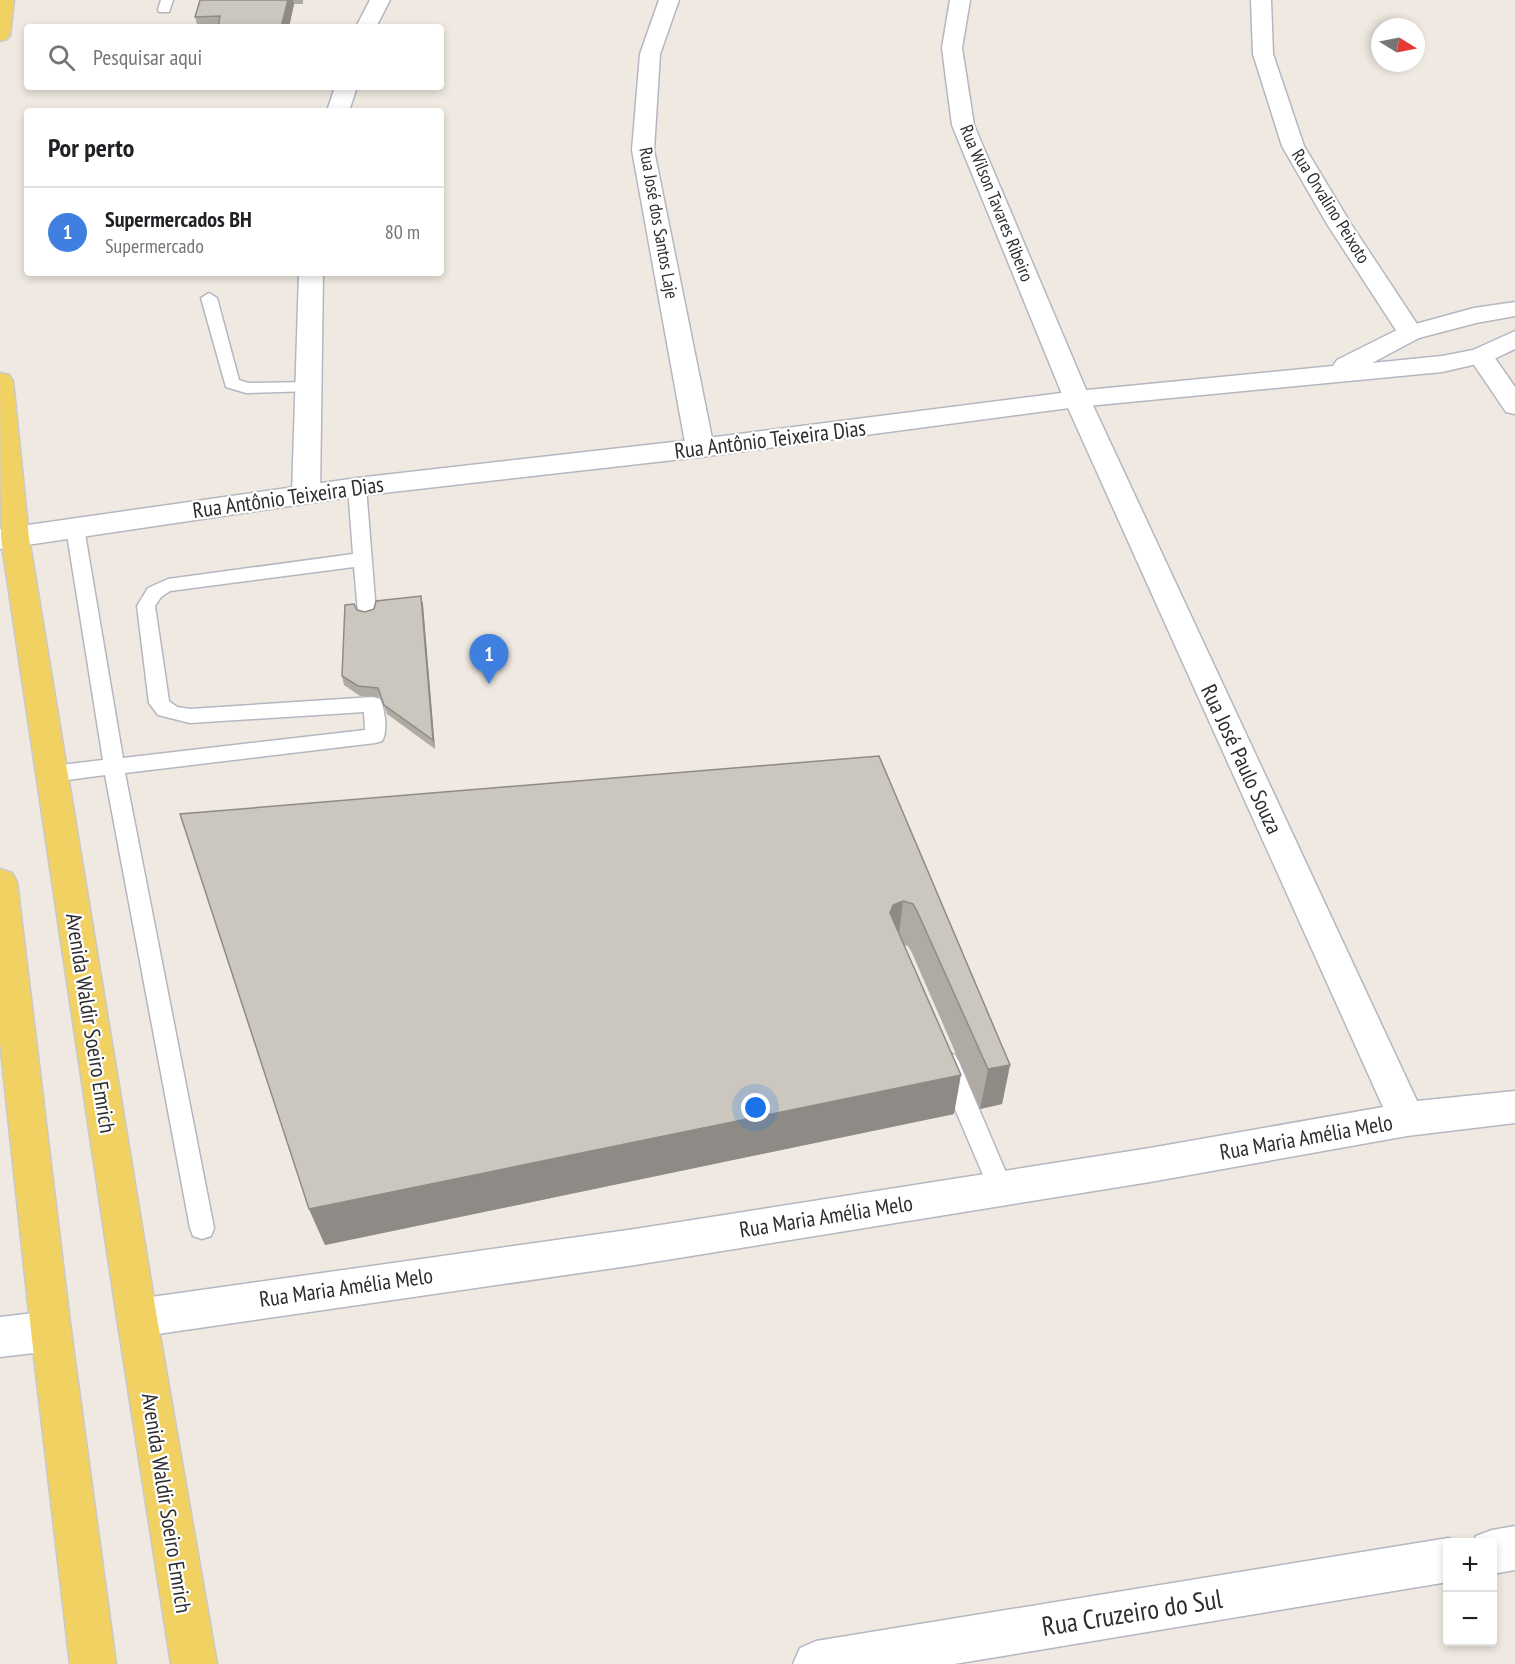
<!DOCTYPE html>
<html lang="pt">
<meta charset="utf-8">
<style>
:root{--surface:#fff;--page:#f6f6f6;--text:#202124;--muted:#757577;--line:#e0e0e0;--accent:#111827}
body{margin:0;font-family:"PT Sans Narrow",sans-serif;background:var(--page);color:var(--text)}
.controls{position:absolute;right:18px;bottom:18px;display:grid;overflow:hidden;border-radius:6px;box-shadow:0 3px 9px #0003}
.controls button{width:54px;height:54px;display:grid;place-items:center;padding:0;border:0;border-bottom:2px solid var(--line);background:var(--surface);color:var(--text);font:30px sans-serif}
.compass{position:absolute;left:1371px;top:18px;width:54px;height:54px;border-radius:50%;background:var(--surface);box-shadow:0 3px 9px #0003;rotate:100deg}
.you{position:absolute;left:756px;top:1108px;width:21px;height:21px;margin:-15px;border:4px solid #fff;border-radius:50%;background:#1a73e8;box-shadow:0 0 0 9px #1a73e833}
.badge{display:grid;place-items:center;width:39px;height:39px;border-radius:50%;background:var(--accent);color:#fff;font-size:20px;font-weight:700}
.pin{position:absolute;translate:-50% -50px;filter:drop-shadow(0 2px 3px #0008)}
.pin::after{content:'';position:absolute;top:32px;width:21px;height:18px;background:inherit;clip-path:polygon(0 0,100% 0,50% 100%)}
.list{margin:0;padding:0;list-style:none}
h2{display:flex;justify-content:space-between;align-items:center;height:78px;margin:0;padding:0 24px;font-size:26px}
h2 small{font-size:20px;font-weight:400;color:var(--muted)}
.list li{display:grid;grid-template-columns:39px 1fr auto;gap:18px;align-items:center;box-sizing:border-box;height:90px;padding:0 24px;border-top:2px solid var(--line)}
.list b{display:block;font-size:22px;white-space:nowrap}
.list p{margin:0;font-size:20px;white-space:nowrap;color:var(--muted)}
.list em{font-size:20px;font-style:normal;color:var(--muted)}
.icon{flex:none;width:33px;height:33px;fill:none;stroke:currentColor;stroke-width:2;stroke-linecap:round;stroke-linejoin:round}
.map{position:relative;flex:none;width:1515px;height:1664px;overflow:hidden}
.search{position:absolute;background:var(--surface);box-shadow:0 3px 9px #0003;left:24px;top:24px;width:420px;height:66px;display:flex;align-items:center;gap:15px;box-sizing:border-box;padding:0 21px;border-radius:6px;color:var(--muted);font-size:22px}
.panel{position:absolute;background:var(--surface);box-shadow:0 3px 9px #0003;left:24px;top:108px;width:420px;height:168px;border-radius:6px}
.map>svg:first-child{display:block}
</style>
<div class="map">
<svg width="1515" height="1664" viewBox="0 0 1515 1664">
<rect width="100%" height="100%" fill="#efe9e1"/>
<g fill="none" stroke-linecap="round" stroke-linejoin="round">
<defs>
<path id="service" d="M161,0H173L169,12H159L158,9Z
M209,293L217,298L239,380L248,383L308,382L314,383L316,387L314,391L246,393L226,387L201,298Z
M357,481L363,483L366,487L376,612L374,617L367,619L360,617L358,612L354,567L170,591L161,597L155,606L169,701L177,707L190,709L373,697L380,699C385,709 388,732 382,741L375,743L125,773L214,1228L211,1236L202,1239L193,1236L190,1228L105,775L52,782L45,779L42,774L45,769L52,766L103,760L66,528L69,524H81L84,528L123,758L365,730L364,712L190,723L158,715L149,703L137,606L148,588L168,579L353,554L348,487L351,483Z
M947,1052L955,1055L959,1062L1013,1189L1010,1197L1001,1200L992,1197L989,1189L935,1062L939,1055Z"/>
<path id="minor" d="M370,0H390L376,27H356Z
M659,0H679L660,54L654,150L714,448L710,454L700,457L690,454L686,448L632,150L640,54Z
M950,0H970L962,48L974,125L1090,399L1417,1101L1515,1091V1123L1407,1136L1150,1182L635,1265L137,1337L123,1332L117,1318L123,1304L137,1299L635,1229L1150,1148L1383,1107L1064,399L952,125L942,48Z
M1251,0H1271L1273,54L1304,146L1351,224L1423,333L1419,338L1410,341L1401,338L1327,224L1282,146L1253,54Z
M335,87H357L349,111H327Z
M299,273H323L320,494L316,500L306,503L296,500L292,494Z
M51,1311L65,1317L71,1331L65,1345L51,1351L0,1357V1317Z
M1515,1526V1570L1492,1574V1542H1474L1476,1536L1492,1530Z
M1448,1538L1459,1542H1448V1582L954,1664H793L800,1648L816,1641Z"/>
<path id="tertiary" d="M1481,348L1490,351L1515,387V414L1506,412L1468,356L1472,351Z"/>
<path id="secondary" d="M1515,302V316L1476,323L1419,338L1372,363L1442,356L1473,350L1515,331V349L1490,361L1442,372L1077,407L700,457L357,496L0,549V529L357,478L700,439L1077,391L1333,366L1337,360L1401,328L1474,308Z"/>
<path id="primary" d="M0,0H14L10,35L7,39L0,41Z
M0,373L9,375L13,381L29,538L157,1318L217,1664H171L117,1318L1,538Z
M0,869L12,873L17,882L71,1331L116,1664H70L31,1331L0,1042Z"/>
</defs>
<use href="#service" stroke="#b4b7c1" stroke-width="3"/>
<use href="#minor" stroke="#b4b7c1" stroke-width="3"/>
<use href="#tertiary" stroke="#b4b7c1" stroke-width="3"/>
<use href="#secondary" stroke="#b4b7c1" stroke-width="3"/>
<use href="#primary" stroke="#c9c9c9" stroke-width="3"/>
<use href="#service" fill="#fff" fill-rule="evenodd"/>
<use href="#minor" fill="#fff" fill-rule="evenodd"/>
<use href="#tertiary" fill="#fff" fill-rule="evenodd"/>
<use href="#secondary" fill="#fff" fill-rule="evenodd"/>
<use href="#primary" fill="#f2d163" fill-rule="evenodd"/>
</g>
<path fill="#afaba4" d="M200,0H303V4H294L289,27H198L195,17Z
M421,596L423,605L435,749L387,714L381,697L360,696L344,685L342,676L357,610L365,612Z
M879,756L1010,1065L1002,1104L980,1109L912,953L908,946L904,945L954,1114L325,1245L309,1209Z"/>
<path fill="#8e8b86" d="M288,0H293L294,4L289,27H281Z
M421,596L423,605L435,749L433,740Z
M903,901L898,943L890,913L893,905Z
M1010,1065L1002,1104L980,1109L988,1069Z
M961,1075L954,1114L325,1245L309,1209Z"/>
<path fill="#cbc7bf" stroke="#8e8b86" stroke-width="1.5" d="M200,0H288L281,27H218L220,16L195,17Z
M421,596L433,740L384,705L378,688L358,686L342,676L345,605L354,604L357,610L365,612L374,609L376,601Z
M879,756L1010,1065L988,1069L917,911L913,904L903,901L893,905L890,913L961,1075L309,1209L180,814Z"/>
<g text-anchor="middle" dominant-baseline="central" stroke-width="4.5" stroke-linejoin="round" paint-order="stroke">
<g font-size="18" fill="#2e2e2e" stroke="#fff">
<text transform="translate(997 203) rotate(68)">Rua Wilson Tavares Ribeiro</text>
<text transform="translate(1331 206) rotate(58)">Rua Orvalino Peixoto</text>
<text transform="translate(659 223) rotate(80)">Rua José dos Santos Laje</text>
</g>
<g font-size="22" fill="#2e2e2e" stroke="#fff">
<text transform="translate(770 439) rotate(-7)">Rua Antônio Teixeira Dias</text>
<text transform="translate(288 497) rotate(-8)">Rua Antônio Teixeira Dias</text>
<text transform="translate(1242 759) rotate(65)">Rua José Paulo Souza</text>
<text transform="translate(91 1023) rotate(81)">Avenida Waldir Soeiro Emrich</text>
<text transform="translate(1306 1137) rotate(-10)">Rua Maria Amélia Melo</text>
<text transform="translate(826 1216) rotate(-9)">Rua Maria Amélia Melo</text>
<text transform="translate(346 1287) rotate(-8)">Rua Maria Amélia Melo</text>
<text transform="translate(167 1503) rotate(81)">Avenida Waldir Soeiro Emrich</text>
</g>
<g font-size="27" fill="#2e2e2e" stroke="#fff">
<text transform="translate(1132 1612) rotate(-9)">Rua Cruzeiro do Sul</text>
</g>
</g>
</svg>
<div class="controls">
<button>+</button>
<button>−</button>
</div>
<svg class="compass" viewBox="-18 -18 36 36"><path d="M0-13l5 13h-10z" fill="#e53935"/><path d="M0 13l5-13h-10z" fill="#757577"/></svg>
<div class="you"></div>
<div class="pin badge" style="left:489px;top:684px;background:#3f7fe0">1</div>
<div class="search"><svg class="icon" aria-label="search" viewBox="0 0 24 24"><circle cx="10" cy="10" r="6"/><path d="M15 15l6 6"/></svg>Pesquisar aqui</div>
<section class="panel">
<h2>Por perto<small></small></h2>
<ul class="list">
<li><span class="badge" style="background:#3f7fe0">1</span><div><b>Supermercados BH</b><p>Supermercado</p></div><em>80 m</em></li>
</ul>
</section>
</div>
